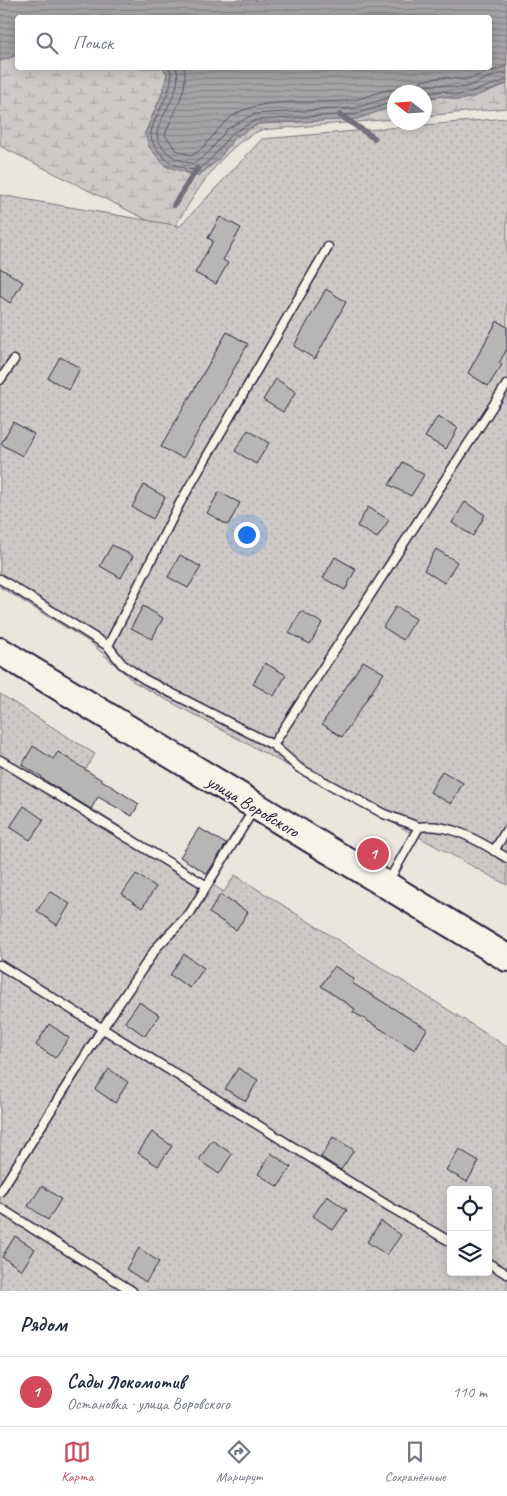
<!DOCTYPE html>
<html lang="ru">
<meta charset="utf-8">
<style>
:root{--surface:#fff;--page:#f6f6f7;--text:#1f2937;--muted:#747a83;--line:#e0e1e3;--accent:#d1495b}
body{margin:0;font-family:Caveat,sans-serif;background:var(--page);color:var(--text)}
.controls{position:absolute;right:15px;bottom:15px;display:grid;overflow:hidden;border-radius:5px;box-shadow:0 2px 12px #0003}
.controls button{width:45px;height:45px;display:grid;place-items:center;padding:0;border:0;border-bottom:1px solid var(--line);background:var(--surface);color:var(--text);font:25px sans-serif}
.compass{position:absolute;left:387px;top:85px;width:45px;height:45px;border-radius:50%;background:var(--surface);box-shadow:0 2px 12px #0003;rotate:287deg}
.you{position:absolute;left:246px;top:534px;width:18px;height:18px;margin:-12px;border:4px solid #fff;border-radius:50%;background:#1a73e8;box-shadow:0 0 0 8px #1a73e833}
.badge{display:grid;place-items:center;width:32px;height:32px;border-radius:50%;background:var(--accent);color:#fff;font-size:16px;font-weight:700}
.pin{position:absolute;translate:-50% -50%;border:2px solid #fff;box-shadow:0 1px 5px #0006}
.list{margin:0;padding:0;list-style:none}
h2{display:flex;justify-content:space-between;align-items:center;height:65px;margin:0;padding:0 20px;font-size:21px}
h2 small{font-size:16px;font-weight:400;color:var(--muted)}
.list li{display:grid;grid-template-columns:32px 1fr auto;gap:15px;align-items:center;box-sizing:border-box;height:70px;padding:0 20px;border-top:1px solid var(--line)}
.list b{display:block;font-size:19px;white-space:nowrap}
.list p{margin:0;font-size:16px;white-space:nowrap;color:var(--muted)}
.list em{font-size:16px;font-style:normal;color:var(--muted)}
.icon{flex:none;width:28px;height:28px;fill:none;stroke:currentColor;stroke-width:2;stroke-linecap:round;stroke-linejoin:round}
.map{position:relative;flex:none;width:507px;height:1291px;overflow:hidden}
.search{position:absolute;background:var(--surface);box-shadow:0 2px 12px #0003;left:15px;right:15px;top:15px;height:55px;display:flex;align-items:center;gap:12px;box-sizing:border-box;padding:0 18px;border-radius:5px;color:var(--muted);font-size:19px}
.sheet{height:135px;background:var(--surface)}
nav{display:flex;justify-content:space-around;align-items:center;box-sizing:border-box;height:70px;border-top:1px solid var(--line);background:var(--surface);font-size:14px;color:var(--muted)}
nav a{display:grid;justify-items:center;gap:2px}
nav .on{color:var(--accent)}
.map>svg:first-child{display:block}
</style>
<div class="map">
<svg width="507" height="1291" viewBox="0 0 507 1291">
<defs>
<pattern id="wetland-marsh" width="20" height="14" patternUnits="userSpaceOnUse" patternTransform="scale(1.25)"><rect width="20" height="14" fill="#cdc9c6"/><path d="M1 5h8M5 5V1M11 12h8M15 12V8" fill="none" stroke="#b0acab"/></pattern>
<pattern id="garden-dots" width="8" height="8" patternUnits="userSpaceOnUse" patternTransform="scale(1.25)"><rect width="8" height="8" fill="#cdc9c6"/><path d="M2 2h.1M6 6h.1" fill="none" stroke="#b0acab" stroke-width="1.8" stroke-linecap="round"/></pattern>
<pattern id="water-rules" width="6" height="5" patternUnits="userSpaceOnUse" patternTransform="scale(1.25)"><rect width="6" height="5" fill="#a6a3a6"/><path d="M0 2.5h6" fill="none" stroke="#878488"/></pattern>
</defs>
<rect width="100%" height="100%" fill="#eae6de"/>
<filter id="ink" filterUnits="userSpaceOnUse"><feTurbulence type="fractalNoise" baseFrequency=".02" numOctaves="2"/><feDisplacementMap in="SourceGraphic" scale="10" xChannelSelector="R" yChannelSelector="G"/><feConvolveMatrix kernelMatrix="1 2 1 2 8 2 1 2 1" color-interpolation-filters="sRGB"/></filter>
<g filter="url(#ink)">
<path fill="url(#wetland-marsh)" stroke="#787680" d="M17,55L18,68H163L167,74L161,96L145,133L187,174L198,176L218,160L234,138L258,124L357,119L394,106V119L261,130C220,147 195,196 171,232L0,146V61Z
M507,84V108L425,116L424,99L443,96L457,100L470,98Z"/>
<path fill="url(#garden-dots)" stroke="#787680" fill-rule="evenodd" d="M507,118V885L134,682L91,643L0,587V195L180,226L262,139Z
M0,694L95,754L70,795L224,892L235,875L507,1047V1291H0ZM451,1190H488V1272H451Z"/>
<path fill="url(#water-rules)" stroke="#716f7b" d="M0,0H507V84L470,98L457,100L443,96L425,99L424,92H394V106L357,119L258,124L234,138L218,160L198,176L165,166L149,147L145,133L161,96L167,74L163,68H490V18H18L17,55L0,61Z"/>
<g fill="none" stroke-linecap="round" stroke-linejoin="round">
<path stroke="#575666" stroke-width="1" d="M169,68C179,86 153,115 151,133C150,142 157,150 163,156C170,165 186,170 198,170L214,156L231,134L256,120L356,114L394,102
M176,68C185,88 159,115 157,134C157,141 162,146 166,151C173,159 184,162 194,164L209,152L227,129L254,114L355,108L394,96
M184,68C190,89 172,115 165,135L176,150L192,156C210,145 217,125 236,114C266,96 317,105 352,100C372,98 386,84 407,92L421,81L442,77L464,80L507,66
M416,92C433,77 451,91 466,87C479,83 492,74 507,73
M424,94L443,91L457,95L468,93L507,80"/>
<path stroke="#716f7b" stroke-width="6" d="M340,115L374,138
M174,205L197,169"/>
</g>
<path fill="#b8b6b5" stroke="#22223b" d="M220,217L241,228L223,260L228,263L216,284L195,273L213,241L208,238Z
M0,268L23,282L10,303L0,296Z
M326,289L346,302L315,359L294,346Z
M497,321L507,327V349L499,363L502,365L488,386L468,373Z
M227,332L248,344L183,458L161,447Z
M60,357L80,368L69,390L48,378Z
M276,379L296,392L283,412L263,400Z
M438,416L458,428L446,449L425,437Z
M13,422L34,434L22,456L1,444Z
M248,430L269,443L256,464L235,451Z
M403,462L424,475L411,496L389,485Z
M144,485L165,497L153,519L132,507Z
M219,492L240,503L228,525L207,513Z
M465,502L485,515L473,536L452,523Z
M368,507L389,520L377,538L357,526Z
M112,545L133,556L121,578L100,566Z
M436,549L457,562L444,583L424,570Z
M180,555L201,567L188,588L168,577Z
M335,557L356,569L345,590L323,578Z
M143,606L163,618L152,639L131,628Z
M396,606L416,619L403,640L383,627Z
M301,611L322,623L310,644L289,633Z
M363,661L384,673L342,737L322,724Z
M265,663L286,675L274,696L253,684Z
M33,746L53,759L58,752L139,804L132,816L98,797L91,809L41,778L42,777L22,765Z
M442,771L463,783L451,804L430,792Z
M24,806L44,820L30,840L10,827Z
M199,828L226,844L207,874L180,857Z
M136,874L156,887L142,908L122,894Z
M50,891L70,904L57,925L37,911Z
M220,895L248,912L236,930L209,913Z
M184,954L204,968L190,988L170,975Z
M334,966L354,979L352,983L427,1029L415,1050L353,1012L355,1009L321,986Z
M139,1002L159,1015L145,1036L125,1022Z
M49,1024L69,1038L55,1058L36,1045Z
M238,1068L258,1080L246,1101L225,1089Z
M109,1069L128,1082L115,1103L95,1089Z
M152,1132L172,1146L158,1166L138,1153Z
M333,1137L354,1150L341,1170L321,1157Z
M212,1140L232,1154L219,1174L199,1160Z
M459,1149L479,1161L467,1182L446,1170Z
M271,1153L291,1167L278,1187L258,1174Z
M42,1186L61,1199L48,1220L28,1206Z
M327,1196L347,1210L333,1230L313,1216Z
M381,1221L401,1235L387,1255L367,1242Z
M15,1236L35,1249L22,1270L2,1257Z
M139,1248L159,1262L146,1282L126,1269Z"/>
<g fill="none" stroke-linecap="round" stroke-linejoin="round">
<defs>
<path id="lane" d="M0,380L14,360
M0,579L108,646L122,664L144,679L273,745L299,768L384,814L419,827
M108,646L180,503L328,247
M273,745L507,384
M0,760L207,886
M494,851L507,829
M388,882L419,827C450,822 482,843 507,858
M0,965L390,1207L451,1242
M0,1192L102,1029L157,947L190,913L254,809
M0,1208L132,1291
M488,1263L507,1274"/>
<path id="primary" d="M0,651L507,958"/>
</defs>
<use href="#lane" stroke="#22223b" stroke-width="11"/>
<use href="#primary" stroke="#22223b" stroke-width="30"/>
<use href="#lane" stroke="#f7f3e8" stroke-width="8"/>
<use href="#primary" stroke="#f7f3e8" stroke-width="26"/>
</g>
</g>
<g text-anchor="middle" dominant-baseline="central" stroke-width="4.5" stroke-linejoin="round" paint-order="stroke">
<g font-size="18" fill="#22223b" stroke="#f7f3e8">
<text transform="translate(253 806) rotate(31)">улица Воровского</text>
</g>
</g>
</svg>
<div class="controls">
<button><svg class="icon" aria-label="locate" viewBox="0 0 24 24"><circle cx="12" cy="12" r="6"/><path d="M12 2v4M12 18v4M2 12h4M18 12h4"/></svg></button>
<button><svg class="icon" aria-label="layers" viewBox="0 0 24 24"><path d="M12 4l9 5-9 5-9-5zM3 14l9 5 9-5"/></svg></button>
</div>
<svg class="compass" viewBox="-18 -18 36 36"><path d="M0-13l5 13h-10z" fill="#e53935"/><path d="M0 13l5-13h-10z" fill="#747a83"/></svg>
<div class="you"></div>
<div class="pin badge" style="left:373px;top:854px">1</div>
<div class="search"><svg class="icon" aria-label="search" viewBox="0 0 24 24"><circle cx="10" cy="10" r="6"/><path d="M15 15l6 6"/></svg>Поиск</div>
</div>
<section class="sheet">
<h2>Рядом<small></small></h2>
<ul class="list">
<li><span class="badge">1</span><div><b>Сады Локомотив</b><p>Остановка · улица Воровского</p></div><em>110 m</em></li>
</ul>
</section>
<nav>
<a class="on"><svg class="icon" aria-label="map" viewBox="0 0 24 24"><path d="M3 6l6-2 6 2 6-2v14l-6 2-6-2-6 2zM9 4v14M15 6v14"/></svg>Карта</a>
<a><svg class="icon" aria-label="directions" viewBox="0 0 24 24"><path d="M12 3l9 9-9 9-9-9zM9 14v-3h6M13 9l2 2-2 2"/></svg>Маршрут</a>
<a><svg class="icon" aria-label="saved" viewBox="0 0 24 24"><path d="M7 4h10v16l-5-4-5 4z"/></svg>Сохранённые</a>
</nav>
